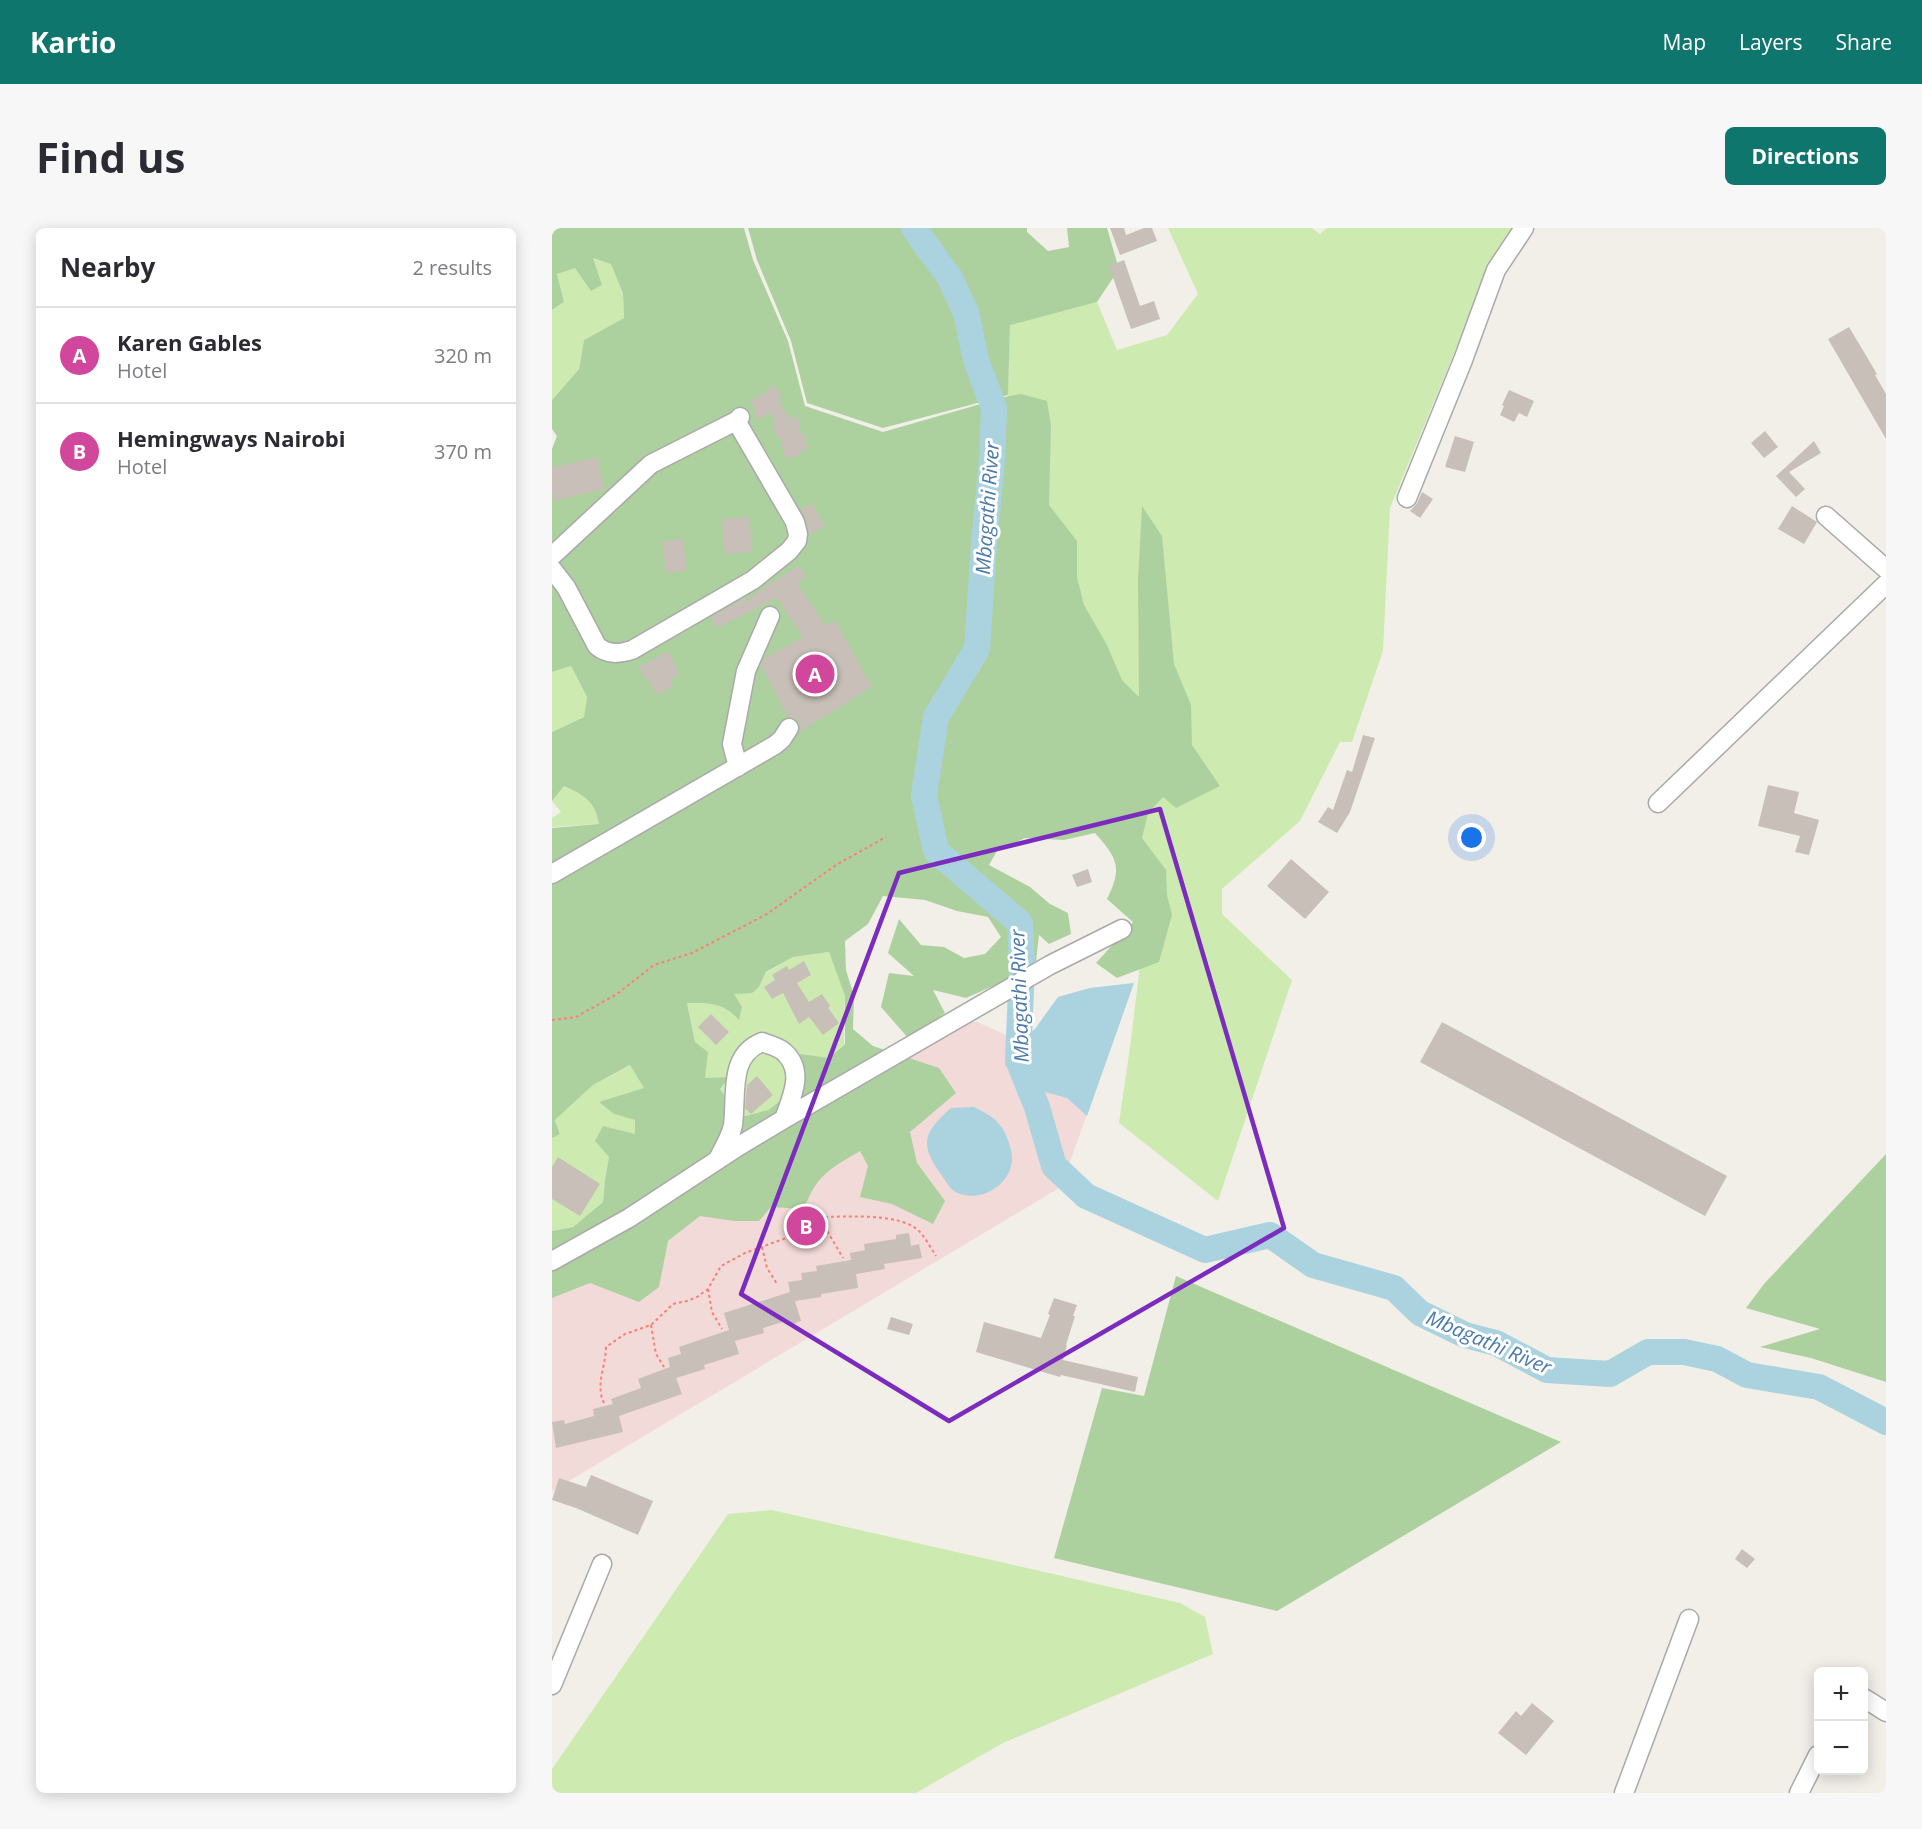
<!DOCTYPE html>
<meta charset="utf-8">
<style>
:root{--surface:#fff;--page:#f7f7f7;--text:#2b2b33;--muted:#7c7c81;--line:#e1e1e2;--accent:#0f766e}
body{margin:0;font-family:"Open Sans",sans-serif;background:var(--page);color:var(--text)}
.controls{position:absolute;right:18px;bottom:18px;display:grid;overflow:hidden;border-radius:9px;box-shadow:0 3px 15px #0003}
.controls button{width:54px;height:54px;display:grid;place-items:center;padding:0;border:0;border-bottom:2px solid var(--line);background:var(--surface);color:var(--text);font:30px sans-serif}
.you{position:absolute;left:920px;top:610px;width:21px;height:21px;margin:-15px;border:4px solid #fff;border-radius:50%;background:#1a73e8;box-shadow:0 0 0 9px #1a73e833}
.badge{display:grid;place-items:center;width:39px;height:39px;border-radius:50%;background:var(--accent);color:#fff;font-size:20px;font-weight:700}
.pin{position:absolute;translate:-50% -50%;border:3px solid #fff;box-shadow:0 2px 6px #0006}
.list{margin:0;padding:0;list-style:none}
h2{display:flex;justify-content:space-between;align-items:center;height:78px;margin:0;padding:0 24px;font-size:26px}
h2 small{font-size:20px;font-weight:400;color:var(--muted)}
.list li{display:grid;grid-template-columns:39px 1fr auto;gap:18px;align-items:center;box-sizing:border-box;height:96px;padding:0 24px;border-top:2px solid var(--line)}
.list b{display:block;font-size:22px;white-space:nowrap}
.list p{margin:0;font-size:20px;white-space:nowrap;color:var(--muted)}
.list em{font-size:20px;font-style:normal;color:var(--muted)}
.map{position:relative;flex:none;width:1334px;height:1565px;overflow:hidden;border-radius:9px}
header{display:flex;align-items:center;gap:36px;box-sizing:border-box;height:84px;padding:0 30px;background:var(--accent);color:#fff}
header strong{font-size:28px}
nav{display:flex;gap:33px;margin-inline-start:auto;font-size:21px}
.intro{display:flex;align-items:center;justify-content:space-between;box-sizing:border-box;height:144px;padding:0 36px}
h1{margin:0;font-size:42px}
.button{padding:15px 27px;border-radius:9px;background:var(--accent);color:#fff;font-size:21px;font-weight:700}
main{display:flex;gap:36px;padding:0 36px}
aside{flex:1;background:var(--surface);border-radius:9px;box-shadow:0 3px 15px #0003}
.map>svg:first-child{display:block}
</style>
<header>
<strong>Kartio</strong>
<nav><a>Map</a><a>Layers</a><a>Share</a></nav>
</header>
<div class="intro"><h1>Find us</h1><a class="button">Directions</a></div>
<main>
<aside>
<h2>Nearby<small>2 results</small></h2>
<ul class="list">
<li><span class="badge" style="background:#d1479c">A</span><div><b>Karen Gables</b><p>Hotel</p></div><em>320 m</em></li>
<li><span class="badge" style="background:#d1479c">B</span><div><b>Hemingways Nairobi</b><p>Hotel</p></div><em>370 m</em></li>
</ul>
</aside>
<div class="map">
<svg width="1334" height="1565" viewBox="0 0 1334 1565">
<rect width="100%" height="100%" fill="#f2efe9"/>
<path fill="#f2dad9" d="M582,755L509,959L0,1263V1037L406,795L425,794L468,813L483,801L506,769L538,760Z"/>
<path fill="#cdebb0" d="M616,0H760L768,6L775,0H964L934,48L838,280L831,423L800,514H788L748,593L670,661V686L740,752L666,973L567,895L579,812L588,737L602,666L452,286L458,96L545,74L565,122L615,107L646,66Z
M40,30L59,35L71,67L72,90L32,112L27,141L0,172V82L12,74L5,46L23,39Z
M19,438L35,469L32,489L0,504V444Z
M12,558C33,568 43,572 47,596L0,599V590L9,584L0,573Z
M277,724L293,767L292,816L251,856L216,882L189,889L168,861L178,850L153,851L143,814L135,775H159L177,781L182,766L207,759L214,745L241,729Z
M79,837L92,860L63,886L83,892V906L57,929L53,951L51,974L21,999L0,1003V910L8,905L3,892L41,857Z
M220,1282L628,1375L653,1389L661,1426L451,1515L364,1565H0V1541L176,1286Z"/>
<path fill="#add19e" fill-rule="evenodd" d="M0,0H192L201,32L236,113L253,178L331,204L453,169L469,166L495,173L499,198L497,277L525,313V349L532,377L555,417L570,452L587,469L586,353L590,278L610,308L622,436L639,477L640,517L668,558L624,580L611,569L596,585L590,610L614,642L615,667L620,687L607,734L565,750L544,735L581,694L555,671C571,639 565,630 543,605L512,612L473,610L445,623L437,637L478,659L498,676L516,685L519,706L497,716L487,707L484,733L450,754L414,770L381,762L393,785L357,811L329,779L337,745L362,748L336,725L347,691L369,717L392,719L412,730L433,726L449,709L436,689L405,683L373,672L331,668L316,696L293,713L294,742L302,768L301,801L321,818L387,840L404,865L358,904L365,935L393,973L381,996L340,976L308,969L316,938L308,923C278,941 265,946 252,981L219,979L207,993H182L148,988L116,1013L107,1059L87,1074L38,1055L0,1070V1003L21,999L51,974L53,951L57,929L43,913L51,898L83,906V892L62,886L47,874L92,860L78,837L41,857L3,892L8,906L0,910V600L47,596C43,573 32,567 12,558L0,573V504L32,489L35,469L19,438L0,444V221L5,208L0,201V172L27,141L32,112L72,90L71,66L59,36L41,30L50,57L39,63L23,40L5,46L12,74L0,82ZM277,724L293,768V816L277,830L248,826L251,856L216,882L189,889L168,861L178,849L153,850L156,824L143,814L135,775C157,775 171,774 187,792L190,779L182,766L200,765L207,759L214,744L241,729Z
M196,0H475V4L496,23L517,19L515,0H555L567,41L545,74L458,97L456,167L331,200L255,175L239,113L205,32Z
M1334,926V1154L1259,1130L1208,1119L1268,1101L1194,1080L1212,1056Z
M624,1048L1009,1214L725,1383L502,1330L550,1160L592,1168Z"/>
<path fill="#aad3df" d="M582,755L535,888L515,870L471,858L453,837L468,814L483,801L506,769L538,760Z
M422,879C445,890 453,898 459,922C467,953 428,979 402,963C397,960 392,950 388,945C367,915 372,904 399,880Z"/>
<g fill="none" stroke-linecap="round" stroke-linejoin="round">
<path stroke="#aad3df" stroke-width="26" d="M362,0L398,50L414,85L424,132L442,180L440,232L432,316L425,421L384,489L372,567L384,623L468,695L470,739L466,832L485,879L502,938L534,968L653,1022L718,1007L761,1037L842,1060L868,1085L913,1107L944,1115L995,1142L1058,1146L1096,1124H1132L1165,1131L1195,1147L1267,1159L1334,1194"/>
</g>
<path fill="#c7bfb8" d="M558,0H572L574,7L592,0H600L605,13L568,27Z
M572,32L588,78L602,73L608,91L579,101L557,38Z
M1297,99L1325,146L1323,147L1334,166V211L1276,111Z
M217,155L220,160L223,158L230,168L226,170L237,190L246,189L248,206L253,205L255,222L247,223L248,228L232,230L229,209H224L220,184L206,192L201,183L203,182L198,173L217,162Z
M957,162L982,173L975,189L967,185L962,194L948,187L952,178L950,177Z
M1213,203L1226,219L1212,230L1199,215Z
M903,208L922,214L913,244L893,239Z
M1262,213L1269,225L1237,244L1253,261L1244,269L1224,248Z
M45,229L52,261L2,273L0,263V240Z
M870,264L881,271L868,290L858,283L865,275Z
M260,275L273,299L257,307L254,291L249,281Z
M1240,278L1265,294L1252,316L1226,301Z
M197,289L200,324L173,326L170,291Z
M131,311L135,343L114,345L110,314Z
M247,337L255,348L245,355L273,397L283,392L320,459L247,504V494L243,490L236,489L209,437L212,430L251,409L225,370L164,400L159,389L193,370L194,372Z
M116,423L128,446L118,452L121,458L105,467L96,451L94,452L87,439Z
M811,507L823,510L798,584L785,605L766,594L776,579L781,582L795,542L800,544Z
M1216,557L1247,564L1242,585L1267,592L1257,627L1243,624L1248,608L1206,598Z
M739,631L777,664L753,691L715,658Z
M536,641L540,654L525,659L520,647Z
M252,733L259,747L245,755L257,774L270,766L278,778L276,780L287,795L271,807L257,789L247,796L231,765L220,771L212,759L223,752L220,747L235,738L237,742Z
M159,786L177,804L164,817L146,799Z
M890,794L1175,948L1153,988L868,834Z
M205,848L221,867L199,886L193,880L195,857Z
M6,929L48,956L28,988L0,971V939Z
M357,1005L359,1018L367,1016L370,1030L332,1036L333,1041L304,1046L306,1060L269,1066V1069L243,1073L249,1093L238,1097L237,1092L211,1100L212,1105L183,1113L187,1126L152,1137L153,1141L124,1150L130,1166L67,1188L71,1204L4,1220L0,1194L12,1192L13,1196L42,1188L41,1181L61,1176L59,1171L89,1160L86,1151L118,1139L116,1130L129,1126L127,1119L177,1102L172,1085L238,1064L236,1054L250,1052L249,1045L265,1043L264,1038L299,1032L298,1025L313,1022L312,1016L344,1011V1007Z
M502,1070L525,1077L521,1088H523L514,1117H515L511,1132L586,1149L583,1164L509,1147L508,1149L424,1124L432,1094L489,1110L498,1087L496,1086Z
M339,1089L361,1096L357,1107L335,1101Z
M39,1247L101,1273L86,1307L24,1280L0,1272L7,1250L34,1259Z
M1190,1321L1203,1331L1195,1340L1183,1331Z
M980,1475L1002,1493L974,1527L946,1505L964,1483L969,1488Z"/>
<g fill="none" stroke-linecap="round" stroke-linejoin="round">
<defs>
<path id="minor" d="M855,270L911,132L944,42L972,0
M1274,288L1334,341
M0,328L99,236L186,192L188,189
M0,341L14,359L45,418C56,427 67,426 80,422L201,352L237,323L245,313L246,306L243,294L186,196V192
M186,539L180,516L194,443L218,388
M1106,575L1334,356
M0,646L223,517L230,511L237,500
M166,931C171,921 179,908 181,897C185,866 176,828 210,814C217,817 227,819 232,824C253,843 240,868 232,891
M0,1033L77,990L187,918L232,891L498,737L570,701
M0,1457L50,1336
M1312,1470L1334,1484
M1072,1565L1137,1391
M1247,1565L1266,1527"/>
</defs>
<use href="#minor" stroke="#a9a9a9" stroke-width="21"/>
<path stroke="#fa8072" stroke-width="2" stroke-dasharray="3 3" stroke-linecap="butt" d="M0,792L24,789L65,766L102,737L140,725L215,686L284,637L334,609
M267,989C294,989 349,984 368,1004C374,1011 379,1020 384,1028
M210,1019L215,1040L225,1056
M156,1061L160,1084L170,1101
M99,1097L104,1126L112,1139
M52,1175C43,1157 54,1138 54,1119L73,1106L99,1097L121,1076L135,1073L145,1069L156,1061L169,1038L193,1025L237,1009L242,1003L267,989L291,1030"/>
<use href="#minor" stroke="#fff" stroke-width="18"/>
</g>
<path fill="none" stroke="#7b2cbf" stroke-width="4.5" stroke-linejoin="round" d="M608,581L732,1000L397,1193L189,1066L347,645Z"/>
<g text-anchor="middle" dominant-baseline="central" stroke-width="6" stroke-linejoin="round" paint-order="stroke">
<g font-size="20" font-style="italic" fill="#4a7aab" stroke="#fff">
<text transform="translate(435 280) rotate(-86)">Mbagathi River</text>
<text transform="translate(467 768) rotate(-92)">Mbagathi River</text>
<text transform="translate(937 1114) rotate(23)">Mbagathi River</text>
</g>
</g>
</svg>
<div class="controls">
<button>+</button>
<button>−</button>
</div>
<div class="you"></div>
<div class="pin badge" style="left:263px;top:446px;background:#d1479c">A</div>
<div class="pin badge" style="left:254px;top:998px;background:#d1479c">B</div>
</div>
</main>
